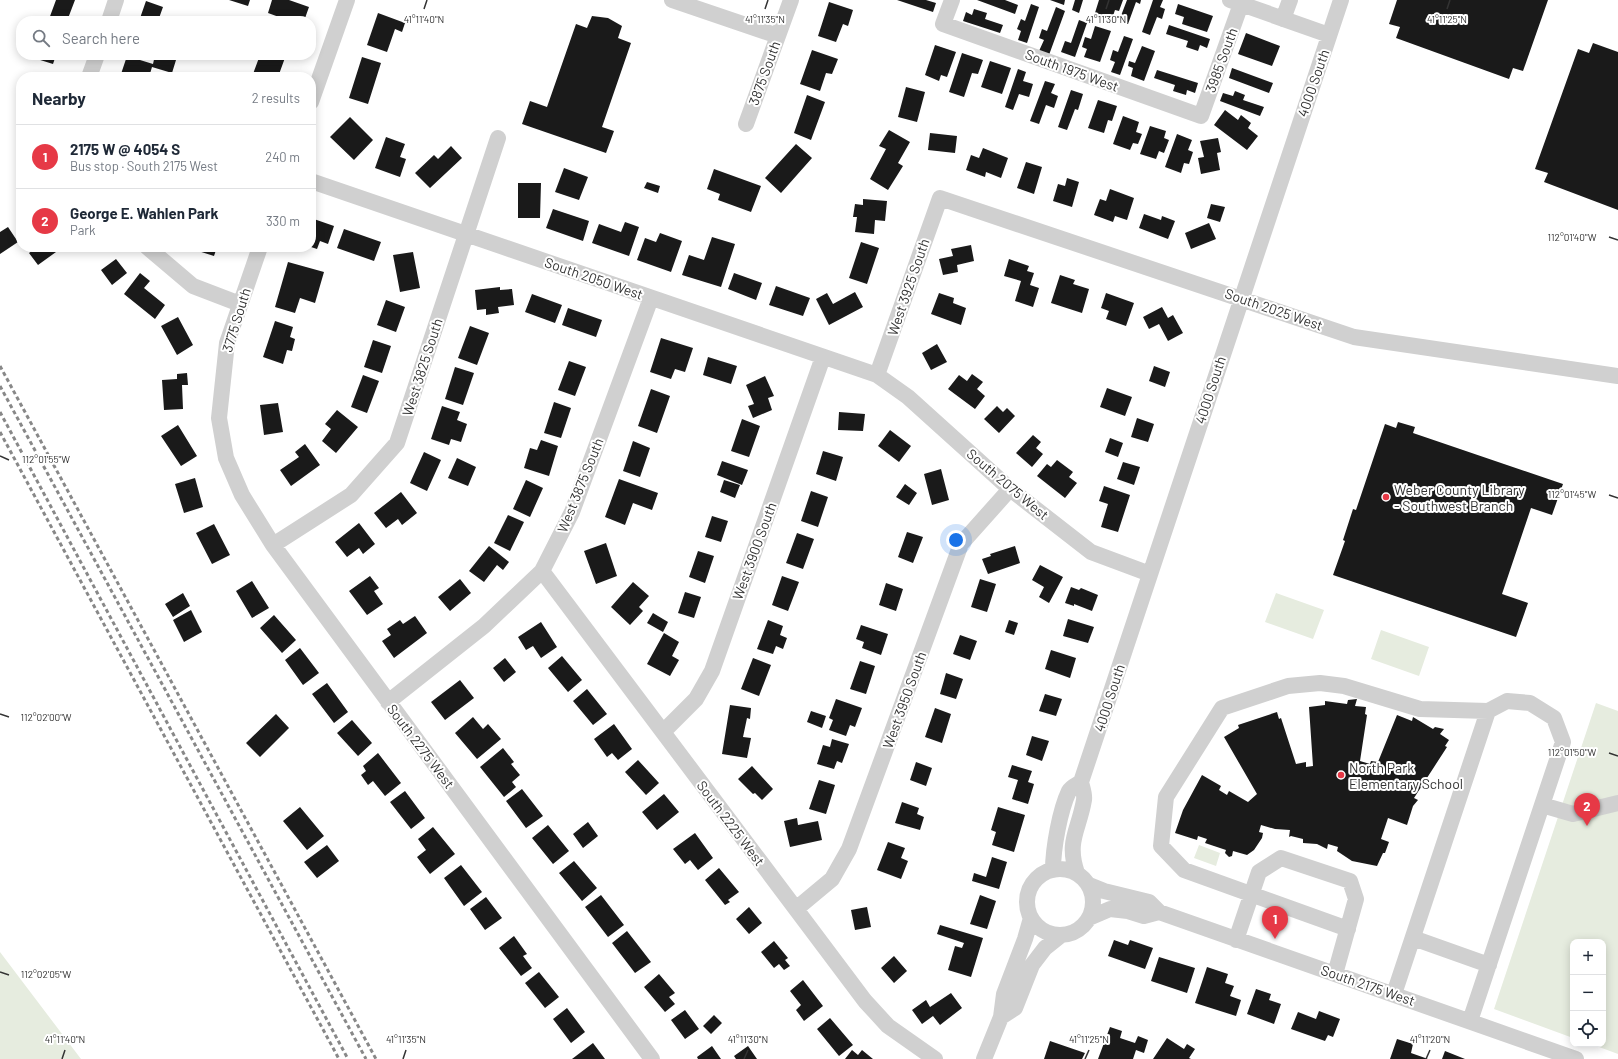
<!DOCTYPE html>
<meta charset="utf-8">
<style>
:root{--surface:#fff;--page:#f2f2f3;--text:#1f2937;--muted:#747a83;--line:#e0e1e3;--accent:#e63946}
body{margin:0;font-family:Barlow,sans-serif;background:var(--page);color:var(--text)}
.controls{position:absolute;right:12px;bottom:12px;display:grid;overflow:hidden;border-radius:8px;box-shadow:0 2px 10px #0003}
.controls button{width:36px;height:36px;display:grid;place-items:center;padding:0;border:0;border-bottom:1px solid var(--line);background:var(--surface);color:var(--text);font:20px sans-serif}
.you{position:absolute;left:956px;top:540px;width:14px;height:14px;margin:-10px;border:3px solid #fff;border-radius:50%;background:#1a73e8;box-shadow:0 0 0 6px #1a73e833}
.badge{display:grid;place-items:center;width:26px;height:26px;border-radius:50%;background:var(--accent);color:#fff;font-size:13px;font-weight:700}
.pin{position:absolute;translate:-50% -33px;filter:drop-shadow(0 1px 2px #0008)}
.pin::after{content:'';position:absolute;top:21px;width:14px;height:12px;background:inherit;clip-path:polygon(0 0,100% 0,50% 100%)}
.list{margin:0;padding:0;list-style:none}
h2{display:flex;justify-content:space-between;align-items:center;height:52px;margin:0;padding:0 16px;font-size:17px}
h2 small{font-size:13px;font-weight:400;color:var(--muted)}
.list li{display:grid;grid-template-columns:26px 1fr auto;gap:12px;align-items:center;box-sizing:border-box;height:64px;padding:0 16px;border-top:1px solid var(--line)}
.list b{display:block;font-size:15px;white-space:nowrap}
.list p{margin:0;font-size:13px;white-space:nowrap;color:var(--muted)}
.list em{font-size:13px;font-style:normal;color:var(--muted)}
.icon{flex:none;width:22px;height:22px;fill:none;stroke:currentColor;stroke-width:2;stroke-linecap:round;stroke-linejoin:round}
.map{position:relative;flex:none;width:1618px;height:1059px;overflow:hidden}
.search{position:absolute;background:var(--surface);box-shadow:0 2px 10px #0003;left:16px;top:16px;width:300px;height:44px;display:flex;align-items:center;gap:10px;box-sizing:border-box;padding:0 14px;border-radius:16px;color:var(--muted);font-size:15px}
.panel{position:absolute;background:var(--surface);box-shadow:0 2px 10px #0003;left:16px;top:72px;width:300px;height:180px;border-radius:16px}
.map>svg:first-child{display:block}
</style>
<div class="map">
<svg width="1618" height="1059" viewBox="0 0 1618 1059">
<rect width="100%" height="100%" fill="#fff"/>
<path fill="#e6ecdf" d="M1276,593L1324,610L1313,639L1265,622Z
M1381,630L1429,647L1419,676L1371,659Z
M1596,703L1618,711V1054L1591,1044H1603V942H1573V1038L1494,1009Z
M1199,845L1220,853L1216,866L1194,858Z
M0,952L81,1059H0Z"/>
<path fill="#1a1a1a" d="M56,0H75L67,21L49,19Z
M229,0H250L248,6Z
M272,0H289L309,7L304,21H290L268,13Z
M897,0H926L936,3L933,12Z
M977,0H1005L1018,5L1015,14Z
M1050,0H1065L1064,5Z
M1075,0H1083L1079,13L1072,10Z
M1099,0H1123L1119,11L1115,10L1111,22L1094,16Z
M1127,0H1141L1140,4L1136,2L1128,24L1119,21Z
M1153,0H1163L1160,7L1165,9L1162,19L1157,17L1150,35L1142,32Z
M1397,0H1548L1523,71L1513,68L1509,79L1396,38L1400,27L1389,24Z
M146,1L163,7L158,21H139Z
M829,2L853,10L848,26L843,24L836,42L818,36Z
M1031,4L1039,7L1027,43L1018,40L1021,31L1017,29L1021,19L1025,21Z
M1178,4L1213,16L1207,32L1182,24L1184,17L1175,14Z
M1056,7L1065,11L1049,55L1039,51L1044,40L1039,38L1042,29L1047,31Z
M974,9L987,13L985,19L1003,25L1000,33L963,21L966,12L972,15Z
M378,13L405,23L402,32L395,29L387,52L367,45Z
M592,16L608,18L622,26L618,38L631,43L602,127L614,131L606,153L522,124L530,101L547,107L576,24L587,28Z
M1079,20L1087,23L1075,57L1061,52L1065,41L1071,43Z
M1169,25L1210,39L1207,48L1200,45L1198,51L1186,47L1188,41L1166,34Z
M1095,26L1111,31L1100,62L1084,57L1087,49L1082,47L1085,37L1091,39Z
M1246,33L1280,46L1272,66L1238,54Z
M1124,36L1133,39L1120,75L1111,72L1115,62L1110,60L1113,50L1118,52Z
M1593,43L1618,52V210L1544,182L1548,173L1535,169L1578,49L1589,53Z
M935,45L956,52L947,77L941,75L939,81L925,75Z
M1142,46L1155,51L1144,81L1131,76L1133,68L1128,66L1129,61L1135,63Z
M812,50L838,59L832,74L826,73L820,91L800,84Z
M962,53L983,60L978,74L972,73L964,97L949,92Z
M38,55H56L53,64L37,59Z
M155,55L176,60L172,73L152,67L149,77H120L127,56L153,64Z
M260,55H286L278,77H262L253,74Z
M362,57L381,63L368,104L349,98Z
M990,61L1011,68L1002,94L981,87Z
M1232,68L1273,83L1269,93L1229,78Z
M1018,69L1026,72L1023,81L1033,84L1029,97L1019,94L1013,110L1005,107Z
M1157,70L1198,83L1195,93L1187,90L1186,95L1173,91L1175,85L1154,78Z
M1045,81L1055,84L1051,93L1058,96L1054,108L1046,105L1039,124L1030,121Z
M906,87L925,92L917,122L898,117Z
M1071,90L1083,94L1078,110L1075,109L1067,130L1058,127Z
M1235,91L1245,95L1243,100L1264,107L1260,116L1220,101L1223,93L1233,96Z
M807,95L825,102L811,140L794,133Z
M1098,100L1117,106L1112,121L1108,120L1104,133L1088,128Z
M1225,110L1238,120L1241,115L1251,123L1248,128L1258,136L1247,150L1214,125Z
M1123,116L1139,122L1136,132L1142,134L1138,144L1133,143L1130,150L1113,144Z
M350,117L373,140L354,160L330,137Z
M1150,126L1166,131L1164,138L1169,140L1164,153L1159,151L1156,159L1140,154Z
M889,130L910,142L898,163L903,166L888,190L870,179L886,149L879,146Z
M930,133L957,136L955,153L928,150Z
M1177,134L1192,140L1188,150L1193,152L1189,164L1184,163L1181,173L1165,167Z
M386,137L405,144L400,157L406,159L400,177L375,168Z
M1218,138L1221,152L1217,153L1220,170L1201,174L1198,158L1204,157L1200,141Z
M796,144L812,158L781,193L765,178Z
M451,146L462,158L430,188L415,173L434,155L438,159Z
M983,148L1008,158L1001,178L986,172L985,177L966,170L971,155L979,158Z
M1026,162L1042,167L1034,194L1017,188Z
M564,168L588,177L579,200L555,192Z
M714,169L761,186L751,212L718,200L720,194L707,189Z
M1067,178L1079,182L1072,207L1053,201L1058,184L1065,186Z
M647,182L660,186L658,193L644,188Z
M518,183H541L540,218H518Z
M1110,189L1134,198L1127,220L1115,216L1113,222L1094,215L1100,199L1106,201Z
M863,199L887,201L885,221L875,220L874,234L855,232L857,217H853L855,204L863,205Z
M1211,204L1225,207L1220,222L1207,218Z
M553,209L589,221L583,241L546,228Z
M1144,214L1161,220L1162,216L1175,221L1168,239L1139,228Z
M311,218L334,226L328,244L320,241L317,249L311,247Z
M625,222L639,227L629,256L592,243L599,224L621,232Z
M1209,223L1216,239L1191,249L1185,233Z
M8,227L18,242L0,254V232Z
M344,229L381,242L374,261L337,248Z
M660,233L682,241L671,272L637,260L645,238L656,242Z
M712,237L735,244L721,287L682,275L689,255L704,260Z
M861,242L879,248L867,284L849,278Z
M971,245L974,261L957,265L958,272L943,275L939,259L953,256L951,249Z
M37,247H52L56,252L38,265L29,253Z
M196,247H217L214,256L195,250Z
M413,252L420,288L400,292L393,255Z
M116,259L127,273L112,285L101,270Z
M1009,259L1029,266L1027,271L1034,273L1030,285L1039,288L1033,307L1015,301L1021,281L1004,276Z
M288,262L324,272L315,303L300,298L295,313L275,307Z
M140,273L150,281L144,288L165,305L155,319L124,294Z
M734,273L762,283L756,300L728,289Z
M1060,275L1075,280L1073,284L1089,289L1082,313L1051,303Z
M776,286L810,298L803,316L769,305Z
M500,287V290L512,289L514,305L498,307L499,313L486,315V309L477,310L475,290Z
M855,292L863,307L829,325L816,299L827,293L833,304Z
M939,293L954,298L953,303L966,308L961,325L931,314Z
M1106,293L1134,303L1126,326L1106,319L1109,311L1101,308Z
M532,294L562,305L555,323L525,312Z
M386,300L405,307L396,332L377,325Z
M1162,307L1168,318L1173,315L1183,333L1168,341L1159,324L1149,329L1143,317Z
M568,308L602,320L596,337L562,325Z
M178,317L193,345L177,355L161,326Z
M275,321L293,327L290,337L295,339L292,351L287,350L283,364L263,357Z
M470,326L489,333L477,365L458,358Z
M661,338L693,348L685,372L675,369L671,379L650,372Z
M373,340L391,346L382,373L364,367Z
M937,344L947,362L931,370L922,353Z
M708,357L737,366L731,384L703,375Z
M569,361L586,367L575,396L558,390Z
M1154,366L1170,372L1165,387L1149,381Z
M455,367L474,373L463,405L445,399Z
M187,373L188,385H182L183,409L164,410L162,380L177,379V374Z
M972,374L983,382L977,389L985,396L975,409L948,389L959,375L967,381Z
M363,375L379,381L367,413L351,407Z
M765,376L774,396L768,398L772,410L753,418L748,406L754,404L746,385Z
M1107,388L1132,397L1125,416L1100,407Z
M651,389L670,396L657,433L638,426Z
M554,402L571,408L561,438L544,433Z
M278,403L283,432L264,435L260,405Z
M442,406L460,412L457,420L467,424L461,442L451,439L449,445L431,439Z
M997,406L1003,412L1007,408L1015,416L999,433L984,419Z
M337,410L358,427L336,453L322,441L331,429L325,424Z
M839,412L865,414L863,431L838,430Z
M1137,418L1154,424L1148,442L1131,437Z
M742,419L760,426L749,457L731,451Z
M1398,422L1415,427L1413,433L1563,484L1552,515L1531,508L1502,594L1528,603L1516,637L1333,575L1345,541L1343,540L1353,509L1356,510L1385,424L1396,428Z
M178,425L197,456L181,466L161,436Z
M890,430L911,446L899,462L878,446Z
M1033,435L1041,442L1036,448L1043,454L1032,467L1016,453Z
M1110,438L1123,443L1118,457L1105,452Z
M541,440L558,446L549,476L524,468L530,448L537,450Z
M633,441L650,448L640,477L623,471Z
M305,444L320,465L291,486L280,470L299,457L295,452Z
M823,451L843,457L836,481L816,474Z
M424,452L441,460L427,491L410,483Z
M457,458L476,467L468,486L448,478Z
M1057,460L1073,472L1069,477L1077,483L1065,498L1037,476L1047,464L1051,467Z
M722,461L748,470L742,485L717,475Z
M1123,462L1140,467L1134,485L1117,479Z
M941,469L949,500L932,505L924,474Z
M195,478L203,507L184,513L175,484Z
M619,479L658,493L652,510L633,503L625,525L605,517Z
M526,480L543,488L530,517L513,509Z
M724,480L740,485L735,498L720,492Z
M905,484L917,493L909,505L896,497Z
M1104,486L1130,495L1118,532L1101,527L1108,504L1099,501Z
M811,491L828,497L818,527L801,521Z
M401,492L417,513L402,525L398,519L386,528L374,513Z
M508,515L524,522L510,551L494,543Z
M712,516L728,521L721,542L705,537Z
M359,523L375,544L363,554L359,548L347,557L335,542Z
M214,524L230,555L212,564L196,533Z
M907,532L923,537L913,563L898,557Z
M797,533L814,539L803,569L786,563Z
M606,543L617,576L596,584L584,551Z
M489,546L509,562L503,570L497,565L484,582L469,571Z
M1015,546L1020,563L988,574L982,559L991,556L990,554Z
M698,551L714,556L705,583L689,577Z
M1040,565L1063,577L1049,603L1039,597L1044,587L1032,580Z
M370,576L379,588L374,591L383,604L367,615L349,591Z
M782,576L799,582L788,611L772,605Z
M460,579L471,593L450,611L438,597Z
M980,579L996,584L987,612L971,607Z
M252,581L269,608L252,618L236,591Z
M633,582L649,596L639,607L643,611L630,625L611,607Z
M886,583L903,589L896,611L879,605Z
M1071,587L1079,590L1081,588L1098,595L1092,611L1074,604V606L1065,603Z
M685,592L701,597L694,618L678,613Z
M183,593L190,606L173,617L165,604Z
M191,610L202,632L184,642L173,620Z
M653,613L668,622L663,632L647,623Z
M274,615L296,640L282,653L260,628Z
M415,616L427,633L394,658L382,641L391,635L387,629L400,620L403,624Z
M1068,619L1094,627L1088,643L1063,636Z
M768,620L783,626L780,635L787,638L783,649L776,646L773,654L757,649Z
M1009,620L1018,623L1014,635L1005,632Z
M541,622L557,647L541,658L533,646L526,650L518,637Z
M861,625L888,634L881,655L862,648L864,642L856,639Z
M664,633L679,642L672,656L679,660L670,676L647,664Z
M960,635L977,641L970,660L953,654Z
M300,648L319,673L303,685L285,660Z
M1051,650L1076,658L1070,678L1045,669Z
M562,656L582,680L568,692L548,668Z
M505,658L516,672L504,682L493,668Z
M753,658L771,665L759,696L741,689Z
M860,661L875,666L866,694L850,689Z
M946,673L963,679L956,699L940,694Z
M460,680L474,698L445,720L431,702Z
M327,683L348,712L334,723L312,694Z
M587,689L607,714L593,725L573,701Z
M1045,694L1062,699L1056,716L1039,711Z
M836,699L862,708L855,727L850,725L846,736L829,730L833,720L829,718Z
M1357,699L1355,706L1366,707L1365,714L1367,715L1360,761L1370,764L1371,761L1378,762L1397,715L1412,721L1413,717L1433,729L1435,727L1444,729L1440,734L1449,740L1445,746L1447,747L1414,798L1418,800L1413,806L1407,825L1388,818L1381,839L1389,842L1385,853H1383L1377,866L1352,861L1337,851L1338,847L1328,844L1327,849L1317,844L1303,843V839L1291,836L1289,837L1290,830L1275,829L1261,825L1259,832L1263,833L1262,838L1254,850L1247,855L1233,851L1232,856L1229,857L1225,853L1226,850L1205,843L1207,839L1198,836L1197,840L1175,833L1183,810L1202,775L1221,786L1219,790L1227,795L1229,791L1248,802L1257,794L1224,737L1239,728L1238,725L1277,712L1279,719L1281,718L1296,764L1306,762V767L1313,766L1309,707L1325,705V701L1347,704L1348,700Z
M730,705L751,708L750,719L747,718L743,737L751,738L747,758L722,754Z
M935,708L951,714L942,743L925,737Z
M811,711L826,716L822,728L807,722Z
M276,714L289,728L260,757L246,743Z
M473,717L483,729L488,724L501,739L477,759L455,733Z
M352,720L372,743L358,756L337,733Z
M614,724L632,749L618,760L612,753L607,757L594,739Z
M1032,736L1049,741L1042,761L1026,755Z
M832,739L849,744L842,763L837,761L834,769L817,764L823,745L830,747Z
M503,748L514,762L511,764L520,775L512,782L516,787L504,797L480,767Z
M378,753L401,783L385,796L373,781L368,785L361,775L366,771L363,766Z
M638,760L659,783L646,795L625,772Z
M916,762L932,768L926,786L910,780Z
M1012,765L1032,771L1028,782L1034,784L1028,804L1012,799L1018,780L1008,777Z
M752,766L773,789L762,800L755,793L753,794L738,779Z
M819,780L835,785L826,814L809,809Z
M522,789L543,816L526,828L506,801Z
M405,791L425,818L411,829L390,802Z
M664,794L679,812L657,830L642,812Z
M902,802L919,808L917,814L924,817L920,830L895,823Z
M300,807L324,836L307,850L283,821Z
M998,807L1025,815L1014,852L992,845L996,832L991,830Z
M797,818L798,825L818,821L822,840L790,847L784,821Z
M588,822L598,836L583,848L573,834Z
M548,825L569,851L553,864L532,838Z
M433,827L455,854L430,874L417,857L426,850L418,839Z
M695,833L713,858L698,870L690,860L685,864L673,849Z
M888,842L905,848L901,858L908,861L901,879L877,870Z
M327,845L339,861L317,878L304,862Z
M992,857L1007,862L999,889L972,881L974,873L986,877Z
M574,861L597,888L582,901L559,873Z
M461,865L482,892L464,906L444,878Z
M719,868L739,892L728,900L730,902L725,905L705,880Z
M601,895L624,925L608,937L585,907Z
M980,895L996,901L987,929L970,924Z
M486,897L502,918L485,930L470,909Z
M749,907L762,923L749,934L736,919Z
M867,907L871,927L855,930L851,910Z
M940,925L983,938L971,977L948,970L955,946L962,948L964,943L937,934Z
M627,931L651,962L635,973L612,943Z
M514,936L527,954L523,956L532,968L521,976L499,948Z
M1114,940L1128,945L1130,940L1153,948L1145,969L1108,956Z
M774,941L788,958L785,960L790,966L784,970L779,964L774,968L761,952Z
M894,956L907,971L894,983L881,968Z
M1159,957L1195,968L1187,993L1151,981Z
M1207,967L1228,974L1225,983L1234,986L1230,996L1241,1000L1236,1016L1195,1003Z
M539,972L559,997L545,1008L525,983Z
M659,974L675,993L669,997L675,1004L665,1012L644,987Z
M803,980L823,1006L804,1021L796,1010L801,1005L790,991Z
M1256,989L1271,994L1269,1000L1281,1004L1274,1024L1247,1014Z
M951,993L962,1008L940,1025L933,1016L922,1024L912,1010L926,1000L930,1007Z
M567,1008L585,1032L571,1043L553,1019Z
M685,1010L699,1029L685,1039L671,1020Z
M1319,1011L1340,1019L1333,1037L1328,1035L1325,1041L1291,1029L1298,1012L1316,1019Z
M714,1015L722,1023L711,1034L703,1026Z
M830,1018L853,1045L839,1056L817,1029Z
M1110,1027L1122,1031L1120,1038L1135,1043L1138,1036L1148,1040L1144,1053L1136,1050L1133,1059H1098Z
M1167,1038L1184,1049L1187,1044L1195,1049L1189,1058L1191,1059H1153Z
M1397,1039L1413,1044L1411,1053L1428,1059H1390Z
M1050,1041L1085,1053L1082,1059H1044Z
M593,1043L605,1059H572Z
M712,1046L721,1059H698L697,1057Z
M748,1046L757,1059H736L734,1056Z
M852,1050L858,1055L862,1050L873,1059H845Z
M1445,1051L1465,1059H1442Z"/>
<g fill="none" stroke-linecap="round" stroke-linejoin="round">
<path stroke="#d0d0d0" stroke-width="16" d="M672,0L778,36
M952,0L943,24L1201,116L1241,4
M1230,0L1329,35
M1283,19L1290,0
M109,21L116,0
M89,77L97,55
M311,102L347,0
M746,124L791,0
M311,181L877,375L908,397L1010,489L1091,552L1150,574
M147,247L193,286L240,304
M260,247L227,343L219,418L226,458L242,495L273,545L652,1059
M877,375L940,198L1354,337L1618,376
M273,545L351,495L397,443L498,138
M542,571L865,1001L888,1026L935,1059
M388,702L484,626L542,571L572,512L651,298
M663,732L696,699L712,671L823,357
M1542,805L1573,814L1618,803
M1027 902a33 33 0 1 1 66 0a33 33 0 1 1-66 0Z
M1053,870C1053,848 1060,810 1069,791C1071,787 1078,784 1081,782
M1077,873C1066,841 1079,830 1084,800C1085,794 1082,787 1081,782L1341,0
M1089,885L1104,891L1149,902L1159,912L1576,1059
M796,909L832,879L849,849L961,544L1010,489
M1089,918L1110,909L1128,911L1144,916L1159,912
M1348,929L1184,870L1161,846L1166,797L1222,708L1288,686L1320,683L1344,686L1420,709L1488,711
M1413,938L1489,965
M1236,940L1259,872L1281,858L1350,881L1356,899L1335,974
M1394,994L1488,711L1507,701L1530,703L1554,718L1563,742L1470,1021
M1001,1017L1015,1008L1032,965L1045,948L1060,936
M984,1059L1001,1017L1004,994L1025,939L1031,918"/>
<path stroke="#888" stroke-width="3" stroke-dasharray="4 3" stroke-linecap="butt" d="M0,366L376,1059
M0,386L366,1059
M0,412L348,1059
M0,432L339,1059"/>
</g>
<path fill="none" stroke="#333" stroke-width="1.5" d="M424,9L427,0M765,9L768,0M1106,9L1109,0M1447,9L1450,0M1609,237L1618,240M0,456L9,460M1609,495L1618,498M0,714L9,717M1609,753L1618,756M0,972L9,975M62,1059L65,1050M403,1059L406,1050M744,1059L748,1050M1085,1059L1089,1050M1426,1059L1430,1050"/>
<g fill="#e63946" stroke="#fff" stroke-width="1.5">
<circle cx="1386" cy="497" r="4"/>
<circle cx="1341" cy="775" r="4"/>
</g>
<g text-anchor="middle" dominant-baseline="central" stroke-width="4" stroke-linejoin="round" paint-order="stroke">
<g font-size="14" fill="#333" stroke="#fff">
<text transform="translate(1221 60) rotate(-70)">3985 South</text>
<text transform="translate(1072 70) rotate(20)">South 1975 West</text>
<text transform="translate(764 73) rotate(-70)">3875 South</text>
<text transform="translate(1313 83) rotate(-71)">4000 South</text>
<text transform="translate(594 278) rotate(19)">South 2050 West</text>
<text transform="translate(908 287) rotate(-71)">West 3925 South</text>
<text transform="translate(1274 309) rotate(19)">South 2025 West</text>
<text transform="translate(236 320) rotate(-73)">3775 South</text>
<text transform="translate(422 367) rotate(-72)">West 3825 South</text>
<text transform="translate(1210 390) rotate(-72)">4000 South</text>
<text transform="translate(1008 484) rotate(40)">South 2075 West</text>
<text transform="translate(580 485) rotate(-68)">West 3875 South</text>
<text transform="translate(754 551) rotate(-70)">West 3900 South</text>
<text transform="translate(1109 698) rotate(-72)">4000 South</text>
<text transform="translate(904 700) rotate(-70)">West 3950 South</text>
<text transform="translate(421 746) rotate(53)">South 2275 West</text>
<text transform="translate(731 823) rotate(53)">South 2225 West</text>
<text transform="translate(1368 985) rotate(19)">South 2175 West</text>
</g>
<g font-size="14" fill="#333" stroke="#fff" text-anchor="start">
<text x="1394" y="489">Weber County Library<tspan x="1394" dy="16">- Southwest Branch</tspan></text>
<text x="1349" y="767">North Park<tspan x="1349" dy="16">Elementary School</tspan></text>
</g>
</g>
<g font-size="10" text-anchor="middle" fill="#333" stroke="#fff" stroke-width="4" stroke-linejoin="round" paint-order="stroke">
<text x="424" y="23">41°11'40"N</text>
<text x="765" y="23">41°11'35"N</text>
<text x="1106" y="23">41°11'30"N</text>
<text x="1447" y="23">41°11'25"N</text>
<text x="1572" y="241">112°01'40"W</text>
<text x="46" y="463">112°01'55"W</text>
<text x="1572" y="498">112°01'45"W</text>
<text x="46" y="721">112°02'00"W</text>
<text x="1572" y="756">112°01'50"W</text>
<text x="46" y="978">112°02'05"W</text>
<text x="65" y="1043">41°11'40"N</text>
<text x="406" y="1043">41°11'35"N</text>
<text x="748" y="1043">41°11'30"N</text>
<text x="1089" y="1043">41°11'25"N</text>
<text x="1430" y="1043">41°11'20"N</text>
</g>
</svg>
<div class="controls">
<button>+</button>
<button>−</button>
<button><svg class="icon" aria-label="locate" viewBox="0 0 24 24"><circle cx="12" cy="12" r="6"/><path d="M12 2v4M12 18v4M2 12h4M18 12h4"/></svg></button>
</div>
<div class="you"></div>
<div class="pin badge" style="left:1275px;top:939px">1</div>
<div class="pin badge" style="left:1587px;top:826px">2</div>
<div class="search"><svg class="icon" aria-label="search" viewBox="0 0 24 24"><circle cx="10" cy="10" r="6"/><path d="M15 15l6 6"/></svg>Search here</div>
<section class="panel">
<h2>Nearby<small>2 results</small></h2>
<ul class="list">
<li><span class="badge">1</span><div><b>2175 W @ 4054 S</b><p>Bus stop · South 2175 West</p></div><em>240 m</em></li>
<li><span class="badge">2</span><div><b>George E. Wahlen Park</b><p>Park</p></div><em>330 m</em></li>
</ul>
</section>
</div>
